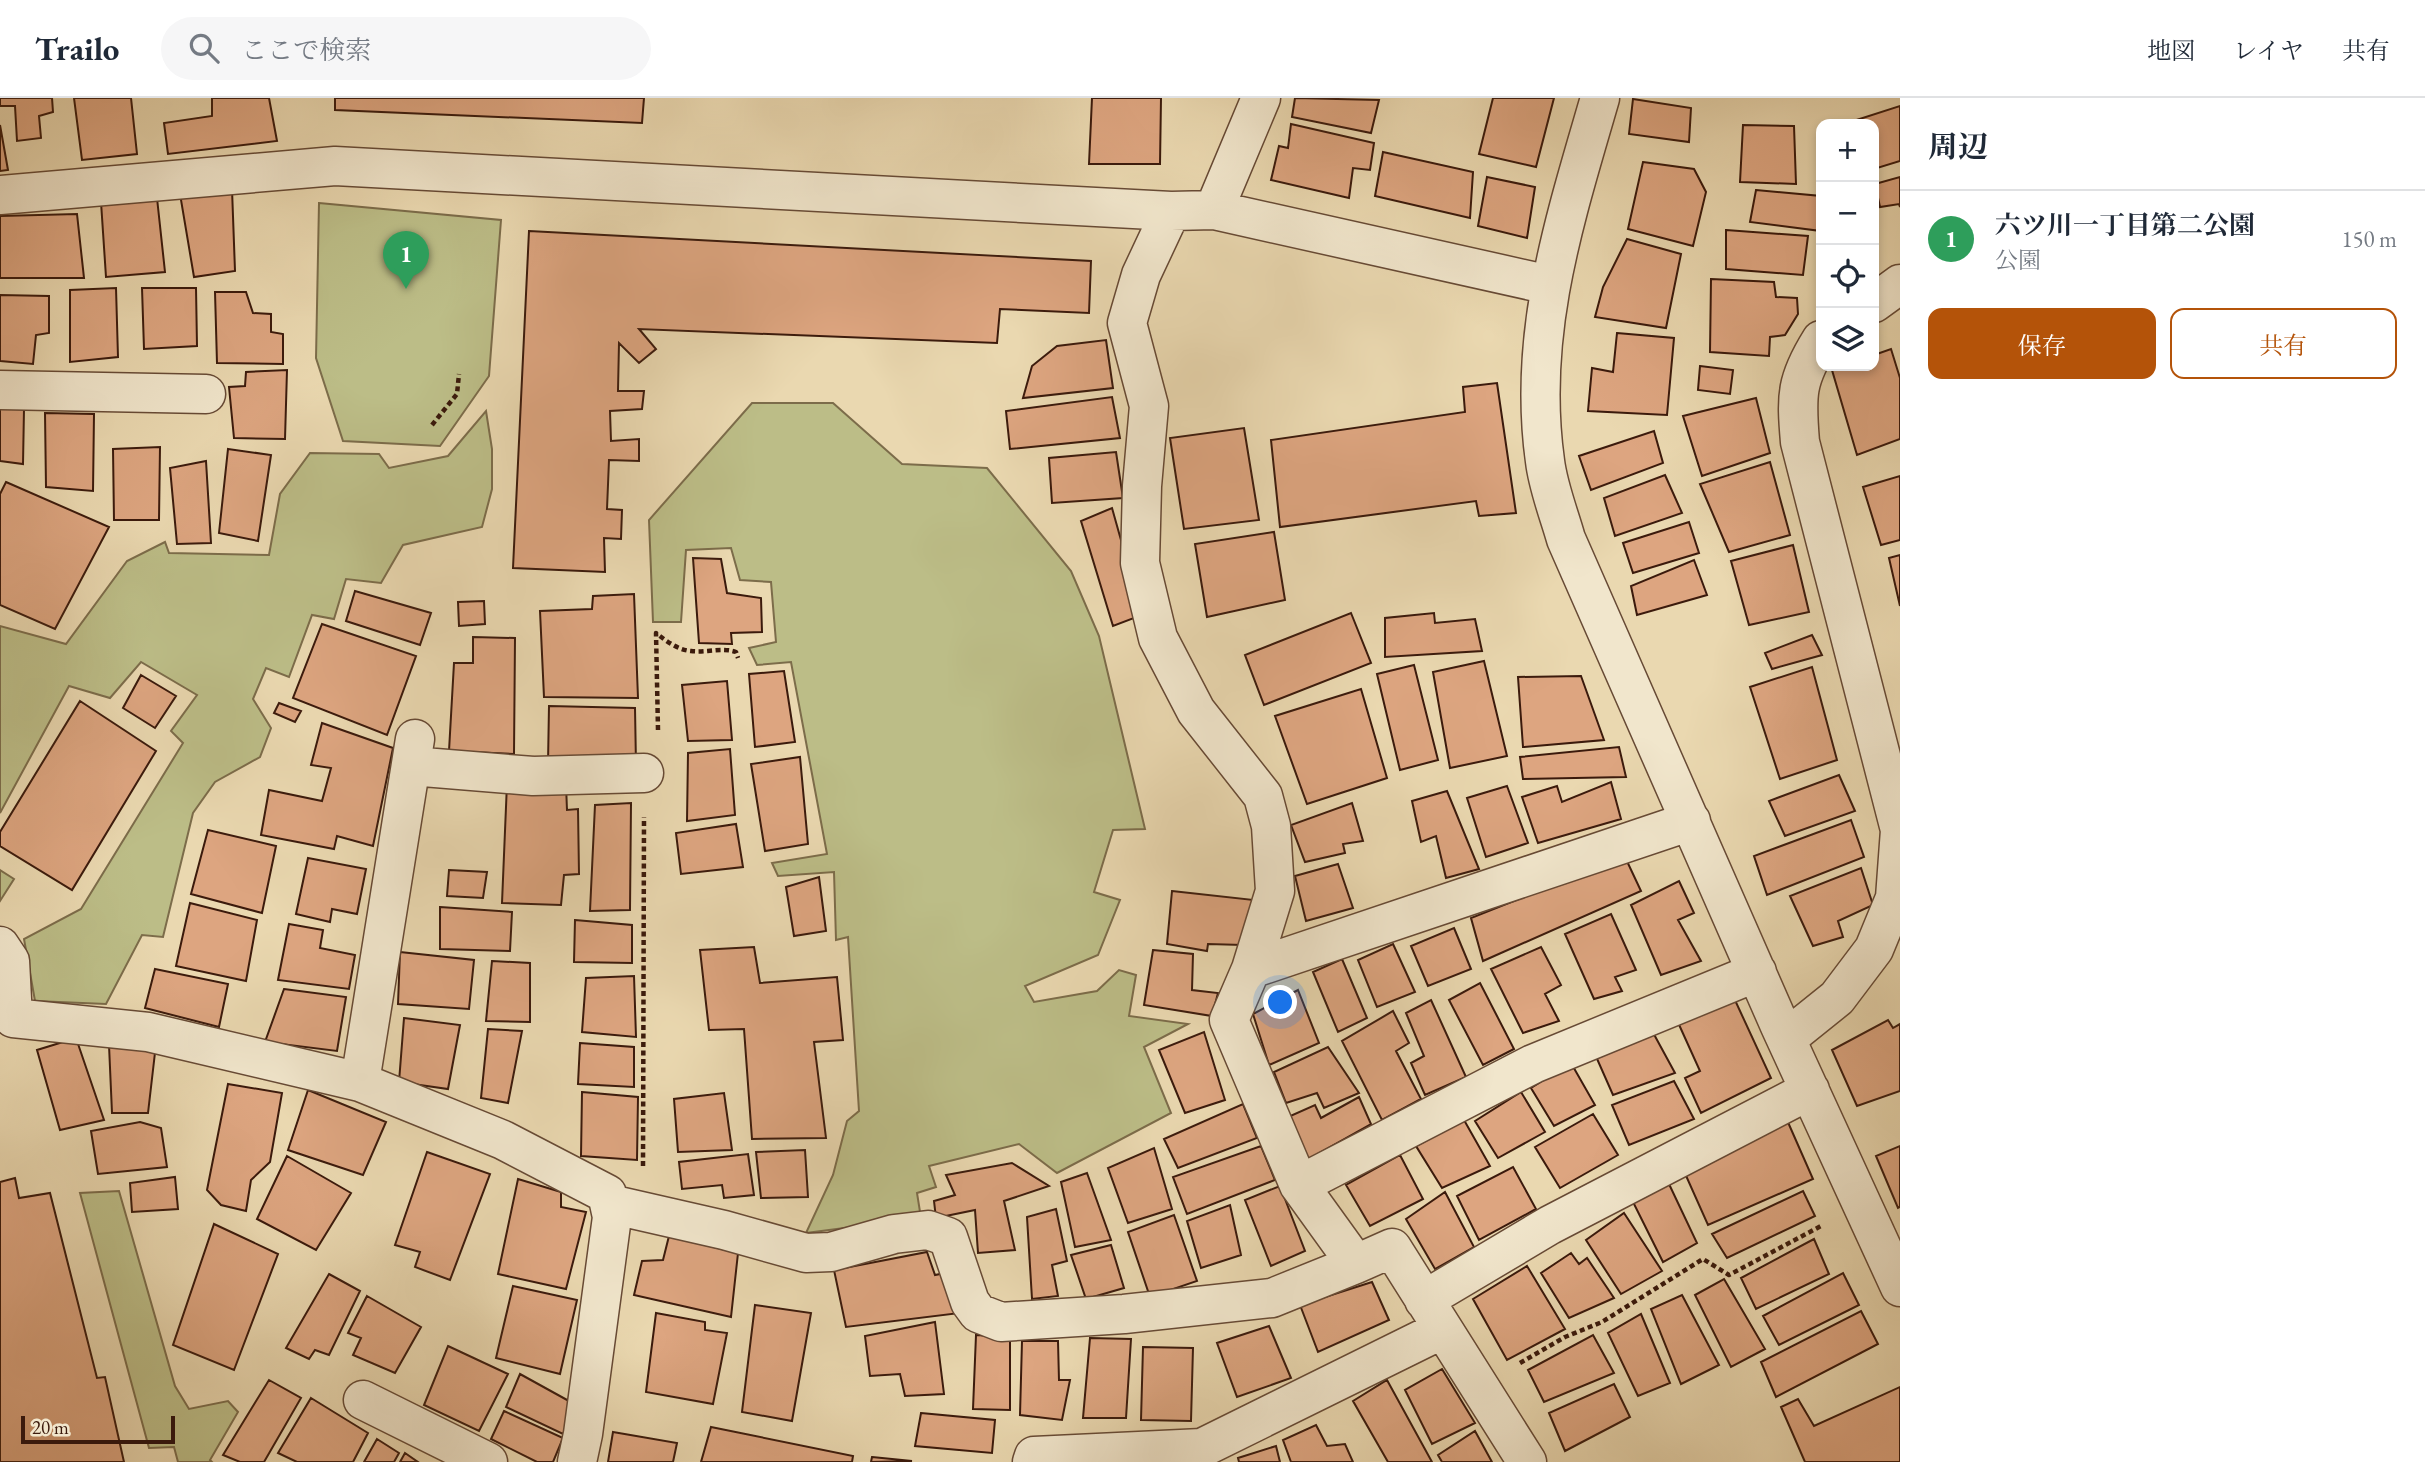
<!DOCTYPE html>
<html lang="ja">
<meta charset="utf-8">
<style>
:root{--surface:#fff;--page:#f6f6f7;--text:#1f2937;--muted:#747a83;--line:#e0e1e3;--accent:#b45309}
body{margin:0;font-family:"EB Garamond","Noto Serif JP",serif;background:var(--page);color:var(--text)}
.controls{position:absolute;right:21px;top:21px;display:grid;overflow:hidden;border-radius:14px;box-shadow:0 4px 10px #0003}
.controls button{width:63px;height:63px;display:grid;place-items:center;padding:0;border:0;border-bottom:2px solid var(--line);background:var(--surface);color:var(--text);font:35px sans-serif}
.scale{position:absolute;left:21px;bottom:18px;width:154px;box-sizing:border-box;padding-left:7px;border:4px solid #3b1a0c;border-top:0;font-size:19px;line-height:24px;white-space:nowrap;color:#3b1a0c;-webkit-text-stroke:5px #f1e6cc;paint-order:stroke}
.you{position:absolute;left:1281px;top:905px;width:24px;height:24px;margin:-18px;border:5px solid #fff;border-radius:50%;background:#1a73e8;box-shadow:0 0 0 10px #1a73e833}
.badge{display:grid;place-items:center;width:46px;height:46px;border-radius:50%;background:var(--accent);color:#fff;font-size:23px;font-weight:700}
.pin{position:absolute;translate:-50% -58px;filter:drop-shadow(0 2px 4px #0008)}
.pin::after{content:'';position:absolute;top:37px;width:24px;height:21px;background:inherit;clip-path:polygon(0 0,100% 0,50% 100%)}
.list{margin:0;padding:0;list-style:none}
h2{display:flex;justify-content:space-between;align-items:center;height:91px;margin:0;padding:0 28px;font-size:30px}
h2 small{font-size:23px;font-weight:400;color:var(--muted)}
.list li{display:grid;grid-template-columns:46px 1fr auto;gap:21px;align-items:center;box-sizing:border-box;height:98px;padding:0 28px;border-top:2px solid var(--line)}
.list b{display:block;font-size:26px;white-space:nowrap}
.list p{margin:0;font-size:23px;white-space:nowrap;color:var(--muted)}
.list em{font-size:23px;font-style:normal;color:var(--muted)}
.actions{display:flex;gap:14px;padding:21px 28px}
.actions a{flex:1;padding:16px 0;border:2px solid var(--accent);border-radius:14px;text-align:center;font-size:24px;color:var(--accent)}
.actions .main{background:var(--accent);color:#fff}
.icon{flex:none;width:38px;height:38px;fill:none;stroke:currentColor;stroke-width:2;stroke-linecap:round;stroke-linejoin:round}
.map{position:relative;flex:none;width:1900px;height:1364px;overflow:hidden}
header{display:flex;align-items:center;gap:42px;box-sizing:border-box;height:98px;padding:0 35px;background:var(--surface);border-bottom:2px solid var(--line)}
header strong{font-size:33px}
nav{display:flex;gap:38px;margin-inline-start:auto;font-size:24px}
.search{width:490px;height:63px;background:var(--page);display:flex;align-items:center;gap:18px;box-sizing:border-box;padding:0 24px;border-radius:38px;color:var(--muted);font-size:26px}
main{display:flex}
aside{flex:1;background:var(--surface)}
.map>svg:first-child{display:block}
</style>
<header>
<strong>Trailo</strong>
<div class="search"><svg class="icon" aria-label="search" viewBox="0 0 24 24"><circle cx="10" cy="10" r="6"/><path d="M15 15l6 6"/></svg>ここで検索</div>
<nav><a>地図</a><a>レイヤ</a><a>共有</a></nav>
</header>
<main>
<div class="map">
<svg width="1900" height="1364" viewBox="0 0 1900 1364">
<rect width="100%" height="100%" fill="#ead8b0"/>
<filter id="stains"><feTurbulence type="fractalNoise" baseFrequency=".00286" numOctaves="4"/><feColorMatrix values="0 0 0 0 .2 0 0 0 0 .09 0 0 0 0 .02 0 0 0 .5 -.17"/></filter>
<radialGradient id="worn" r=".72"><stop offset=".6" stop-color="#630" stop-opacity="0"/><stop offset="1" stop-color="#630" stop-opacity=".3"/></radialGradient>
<path fill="#bcbd87" stroke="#7c6c4a" stroke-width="2" d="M319,105L501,122L489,278L440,348L343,343L316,260Z
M752,305H833L902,366L987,370L1071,473L1099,538L1145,731L1113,732L1094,794L1120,802L1098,857L1025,888L1034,904L1097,893L1119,872L1136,877L1129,918L1188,926L1144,949L1171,1015L1057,1075L1019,1046L929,1068L936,1089L917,1095L921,1120L806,1135L833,1077L847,1023L859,1013L848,839L836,842L834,774L778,778L772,765L827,756L791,564L757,567L749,550L776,544L771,484L740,482L731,450L686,452L681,524H653L649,422Z
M486,313L492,351V391L482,429L403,447L381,485L346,481L334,521L312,517L289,579L266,570L253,601L271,630L260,659L215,684L193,715L163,839L142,837L106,906L35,903L24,841L81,811L183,645L171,633L197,597L141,564L110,600L69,588L0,715V528L66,546L127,463L165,444L169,455L269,457L280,396L310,355L379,356L389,370L448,358Z
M0,772L14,781L0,803Z
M119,1093L175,1288L189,1311L228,1303L238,1314L210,1362L212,1364H178L174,1349L149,1350L80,1095Z"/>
<path fill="#dda580" stroke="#3b1a0c" stroke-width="2" d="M0,0H52L53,14L39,18L41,40L17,43L15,8H0Z
M74,0H131L137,56L82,62Z
M212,0H269L277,43L168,56L164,25L212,18Z
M335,0H644L642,25L335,12Z
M1092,0H1161L1160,66H1089Z
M1295,0L1379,2L1371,35L1292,19Z
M1493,0H1554L1536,69L1479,56Z
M1633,1L1691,10L1689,44L1629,36Z
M1900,8V63L1874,71V26H1844Z
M1291,26L1374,45L1370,72L1353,70L1349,100L1271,82L1279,48L1288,50Z
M0,27L8,72L0,73Z
M1743,27L1794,28L1796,86L1740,84Z
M1383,54L1473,74L1470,120L1375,98Z
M1643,64L1694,71L1706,94L1693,148L1628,131Z
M1487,79L1535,89L1527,140L1478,128Z
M1900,79V109L1899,106L1880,109L1875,86Z
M232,91L235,173L194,179L180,96Z
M1756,92L1821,98V133L1750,124Z
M157,100L165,174L106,179L101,104Z
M77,116L84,180H0V118Z
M1726,132L1808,138L1803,177L1726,171Z
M529,133L1091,163L1089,215L1000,211L997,245L639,231L656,251L639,265L619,245L618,293H644L642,311L610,313L611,343L639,341V363L609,362L607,411L622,412L621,441L604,440L605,474L513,470Z
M1627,141L1681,156L1666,230L1595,219L1603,189Z
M1711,181L1774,184L1776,199L1797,200L1798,216L1785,237L1770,239L1769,258L1710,254Z
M116,190L118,259L70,264V192Z
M142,190H196L197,248L144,251Z
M215,194H246L253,215L271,216V234L283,236V266L217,265Z
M0,197L49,198V235L36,237L33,266L0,263Z
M1617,235L1674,240L1667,317L1588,313L1592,270L1613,274Z
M1106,242L1113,290L1023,300L1032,268L1057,248Z
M1891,251L1900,280V341L1857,357L1832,272L1843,268H1874V257Z
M1700,268L1733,272L1730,296L1698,292Z
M287,272L285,341L234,340L229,289L245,288L246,274Z
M1497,285L1516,415L1479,418L1476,403L1280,429L1271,342L1465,314L1463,289Z
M1112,299L1120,340L1010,351L1006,313Z
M1756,300L1770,355L1702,378L1683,318Z
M0,309L24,311L23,366L0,363Z
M45,315L94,316L93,393L46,389Z
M1244,330L1259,422L1184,431L1170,340Z
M1654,333L1663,365L1591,392L1579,358Z
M160,349L159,422H114L113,351Z
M228,351L271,357L258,443L219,435Z
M1116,354L1123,400L1052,405L1049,360Z
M206,363L211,445L177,446L170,370Z
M1770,364L1790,437L1729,454L1700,386Z
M1665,377L1682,415L1615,438L1604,400Z
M1900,378V442L1881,447L1863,389Z
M6,384L109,429L55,531L0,507V396Z
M1112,410L1142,517L1113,528L1081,423Z
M1689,424L1699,455L1633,475L1623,445Z
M1274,434L1285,502L1207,519L1195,446Z
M1793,447L1809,514L1749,527L1731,463Z
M1900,457V508L1889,460Z
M693,460L721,461L727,495L761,500L762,534L731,535L732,546L699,545Z
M1694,462L1707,497L1637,517L1631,488Z
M355,493L431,515L420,547L346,523Z
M634,496L638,600L544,599L540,513L592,511L593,498Z
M484,503L485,526L459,528L458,504Z
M1351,515L1371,565L1264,607L1245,557Z
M1434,515L1435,525L1475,521L1482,553L1385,559V520Z
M322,526L416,558L387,637L293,600Z
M1812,537L1822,557L1772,571L1765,555Z
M473,539L515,540L514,656L449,653L454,565H473Z
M1484,563L1507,658L1450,670L1433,574Z
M1414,567L1438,662L1400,672L1377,576Z
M1812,569L1837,662L1780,681L1750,589Z
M784,573L795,644L755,649L749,576Z
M141,577L176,598L155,630L123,610Z
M1581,578L1604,642L1523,649L1518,579Z
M727,583L732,642L688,643L682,587Z
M1361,591L1387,680L1307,706L1275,618Z
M80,603L156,653L72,792L0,748V734Z
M279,605L301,613L295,624L274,615Z
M549,608L635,610L636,667L548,666Z
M322,625L393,650L373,748L337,738L334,751L261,737L269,692L322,703L331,670L311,667Z
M1619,649L1626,679L1523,681L1520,659Z
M730,651L735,717L687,723L688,655Z
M800,659L808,746L765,753L751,666Z
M1839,677L1855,713L1785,738L1769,703Z
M1611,684L1621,721L1538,745L1522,699L1557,688L1562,704Z
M507,685L566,687L567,712L578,711L579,776L564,777L561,807L502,805Z
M1507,688L1528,745L1486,759L1467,700Z
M1447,693L1479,771L1446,780L1436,738L1421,744L1412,703Z
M631,705L630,812L590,813L595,707Z
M1352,705L1363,743L1343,746L1345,755L1305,764L1291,727Z
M1851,722L1864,759L1767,797L1754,758Z
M736,726L743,769L681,776L676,735Z
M208,732L276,748L262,815L191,796Z
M1625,759L1641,793L1483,863L1471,820Z
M308,760L366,771L357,816L332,811L330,824L296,816Z
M1338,766L1353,810L1306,823L1295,778Z
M1861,770L1873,807L1838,823L1843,839L1813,848L1790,798Z
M449,772L487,774L483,800L447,798Z
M819,779L826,833L794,838L786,789Z
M1679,783L1694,815L1678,822L1701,863L1661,877L1631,807Z
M1172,793L1254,802L1243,847L1208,846L1207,853L1167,846Z
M190,805L257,822L246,883L176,868Z
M440,809L512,814L510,853L440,851Z
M1611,816L1636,872L1615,879L1622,893L1594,901L1565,836Z
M575,822L632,827V865L574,864Z
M289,826L323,832L320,850L355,857L349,891L278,882Z
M1454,830L1471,871L1428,888L1411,848Z
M1393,846L1415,894L1377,909L1358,862Z
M754,849L760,885L837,879L843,942L814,944L826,1040L752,1041L744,931L709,932L700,852Z
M1541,849L1561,887L1545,896L1559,923L1523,935L1491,871Z
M1153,852L1193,856L1192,892L1218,895L1212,918L1144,907Z
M400,854L474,862L469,911L398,906Z
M1342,861L1367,920L1338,934L1313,874Z
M492,863L530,865V924L486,923Z
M155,871L228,886L219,929L145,910Z
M634,878L636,939L582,934L586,880Z
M1480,885L1514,951L1483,967L1449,902Z
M284,891L346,899L337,953L265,944Z
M1298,892L1319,945L1269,967L1253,916Z
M1734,900L1771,980L1701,1015L1685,980L1700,973L1676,920Z
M1431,902L1466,979L1425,997L1411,965L1424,958L1406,915Z
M1393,913L1409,945L1396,953L1421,1001L1382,1022L1342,943Z
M404,920L460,927L448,991L399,984Z
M1888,922L1893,930L1900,926V993L1857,1008L1832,952Z
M1650,929L1675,975L1613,997L1594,954Z
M488,931L522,933L508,1005L481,1000Z
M1204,934L1225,1002L1185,1015L1159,952Z
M76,940L104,1022L60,1032L37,952Z
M580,945L634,949V989L578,986Z
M156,946L148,1015H112L109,947Z
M1328,949L1359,995L1324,1010L1317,995L1286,1005L1274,974Z
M1571,965L1595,1007L1554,1028L1531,990Z
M1674,983L1694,1021L1629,1047L1612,1007Z
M228,986L282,995L270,1064L251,1082L246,1113L221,1107L207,1092Z
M308,992L386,1024L363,1077L288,1052Z
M582,994L638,999L637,1062L581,1058Z
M1521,994L1545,1034L1498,1060L1475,1023Z
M724,995L732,1052L678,1054L674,1001Z
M1359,999L1371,1026L1305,1063L1288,1019L1315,1007L1321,1020Z
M1243,1006L1257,1040L1178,1070L1164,1041Z
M1593,1016L1618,1057L1560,1090L1535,1049Z
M1464,1022L1490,1068L1442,1090L1416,1048Z
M1787,1022L1813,1081L1708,1127L1683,1071Z
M140,1024L161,1030L167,1069L98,1076L91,1033Z
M1261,1048L1275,1082L1187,1116L1173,1079Z
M1900,1048V1109L1898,1110L1876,1058Z
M1154,1050L1172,1111L1128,1125L1108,1070Z
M805,1052L808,1099L761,1100L756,1054Z
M427,1054L490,1076L450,1182L415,1169L420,1154L395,1147Z
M748,1056L754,1097L724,1100L722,1087L682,1091L679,1064Z
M1400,1057L1423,1101L1370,1128L1346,1087Z
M287,1058L351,1095L316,1152L257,1121Z
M1012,1065L1049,1088L1004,1103L1015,1152L978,1155L975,1112L936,1120L934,1103L955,1097L946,1077Z
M1513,1069L1536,1111L1479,1142L1457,1098Z
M1087,1075L1111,1142L1075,1149L1061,1084Z
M175,1079L178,1111L132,1114L130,1085Z
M15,1080L19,1100L50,1095L97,1280L105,1279L124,1364H0V1084Z
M518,1081L561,1094V1109L586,1114L566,1191L498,1176Z
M1669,1086L1697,1145L1663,1164L1633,1104Z
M1280,1088L1305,1153L1271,1168L1245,1102Z
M1803,1093L1815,1118L1727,1160L1712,1136Z
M1445,1094L1474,1149L1435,1171L1406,1121Z
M1230,1107L1241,1157L1201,1170L1187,1123Z
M1056,1111L1067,1163L1052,1167L1058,1198L1032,1201L1027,1119Z
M1624,1115L1662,1173L1621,1196L1586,1142Z
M1174,1117L1197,1183L1150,1199L1128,1134Z
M214,1126L278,1156L234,1272L173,1247Z
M669,1138L738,1155L731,1219L634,1197L642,1163L663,1162Z
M1814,1141L1829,1176L1756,1211L1741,1180Z
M1111,1147L1124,1190L1086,1201L1071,1157Z
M927,1154L935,1177L950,1174L960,1215L846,1229L834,1172Z
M1571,1155L1579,1166L1587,1160L1614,1200L1569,1220L1541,1175Z
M1527,1168L1565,1231L1507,1262L1473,1201Z
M1843,1175L1859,1207L1779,1247L1763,1218Z
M329,1176L360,1193L329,1257L315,1252L309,1261L286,1250Z
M1724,1181L1765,1251L1731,1269L1695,1197Z
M1372,1184L1389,1222L1318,1254L1300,1207Z
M513,1188L577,1202L560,1276L496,1260Z
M1682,1197L1719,1267L1681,1286L1651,1211Z
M367,1198L421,1229L395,1275L353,1257L361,1240L348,1235Z
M755,1207L811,1215L792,1323L742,1314Z
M1861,1213L1878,1246L1776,1299L1761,1264Z
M656,1215L705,1224V1232L727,1235L713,1306L646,1294Z
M1641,1216L1670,1285L1638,1298L1608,1235Z
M935,1224L944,1296L905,1298L900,1276L870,1278L865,1238Z
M1269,1228L1291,1280L1237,1299L1217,1245Z
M976,1237L1010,1239V1312L973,1311Z
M1593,1237L1614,1275L1544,1304L1528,1272Z
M1090,1240L1131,1241L1126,1320H1083Z
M1022,1243H1058L1059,1282H1070L1062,1322L1020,1317Z
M448,1248L508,1276L479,1333L424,1307Z
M1143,1249L1193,1250L1191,1323L1141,1322Z
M1442,1271L1475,1325L1432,1346L1405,1292Z
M520,1276L578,1308L563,1336L506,1309Z
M269,1282L301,1300L264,1364H240L223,1357Z
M1387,1282L1432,1364H1388L1353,1303Z
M1614,1286L1630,1319L1565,1353L1549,1315Z
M1900,1289V1364H1805L1781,1309L1798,1301L1814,1328Z
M311,1300L368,1335L353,1364H297L278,1355Z
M504,1313L563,1340L553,1364H537L491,1341Z
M921,1315L995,1322L992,1355L915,1348Z
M1316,1327L1327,1348L1345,1346L1353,1364H1291L1283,1342Z
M711,1329L853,1358L852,1364H701Z
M1475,1333L1492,1364H1442L1438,1357Z
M613,1334L677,1345L673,1364H608Z
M377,1341L399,1355L394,1364H364Z
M1276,1348L1280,1364H1239L1238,1360Z
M405,1355L418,1364H400Z
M872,1359L912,1363L871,1364Z"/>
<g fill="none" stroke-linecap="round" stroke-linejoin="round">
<defs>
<path id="minor" d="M1600,0C1565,121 1527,235 1545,363C1548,389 1559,416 1566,441L1780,928L1900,1189
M0,97L335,68L1171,113L1214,112L1550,187
M1214,112L1261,0
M1171,113L1141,177L1127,225L1149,308L1142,388L1140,465L1158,540L1196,613L1263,698L1271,728L1275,793L1251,871L1229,922L1299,1087L1356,1166L1392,1150L1527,1364
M1874,205L1900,186
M0,292L206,296
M411,668L533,678L644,675
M0,848L10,863L13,920L148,934L360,984L503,1042L607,1096L612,1119L583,1336L577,1364
M1251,871L1691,723
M1786,941L1837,900L1874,851L1895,800L1900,732L1800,344C1796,297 1796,282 1821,242
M360,984L415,641
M1299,1087L1533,966L1757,874
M610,1106L724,1132L806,1155L831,1154L894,1136L928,1132L948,1139L970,1204L978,1215L1001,1224L1124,1216L1272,1200L1356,1166
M1424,1202L1550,1127L1810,992
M363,1302L488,1364
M1032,1364L1034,1358L1202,1350L1443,1231"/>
</defs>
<use href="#minor" stroke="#674a35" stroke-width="41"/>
<path stroke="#3b1a0c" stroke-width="4.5" stroke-dasharray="5 3.5" stroke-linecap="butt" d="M432,327L457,296L459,276
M658,632L656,535C666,543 678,552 691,553C706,555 722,549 736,554L738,560
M643,1068L644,719
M1520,1265L1565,1239L1602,1224L1703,1161L1729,1177L1821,1128"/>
<use href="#minor" stroke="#f1e6cc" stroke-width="38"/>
</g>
<rect width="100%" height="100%" filter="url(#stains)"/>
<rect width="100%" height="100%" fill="url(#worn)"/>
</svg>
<div class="controls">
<button>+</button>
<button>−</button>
<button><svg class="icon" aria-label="locate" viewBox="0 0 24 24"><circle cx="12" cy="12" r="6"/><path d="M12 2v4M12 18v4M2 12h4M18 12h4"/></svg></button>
<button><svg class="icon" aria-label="layers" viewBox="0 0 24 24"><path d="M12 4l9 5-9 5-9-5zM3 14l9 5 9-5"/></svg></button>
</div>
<div class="scale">20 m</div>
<div class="you"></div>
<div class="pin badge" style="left:406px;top:191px;background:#2e9e5b">1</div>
</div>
<aside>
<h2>周辺<small></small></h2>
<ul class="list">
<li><span class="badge" style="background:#2e9e5b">1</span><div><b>六ツ川一丁目第二公園</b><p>公園</p></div><em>150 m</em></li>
</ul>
<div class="actions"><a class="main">保存</a><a>共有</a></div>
</aside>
</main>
